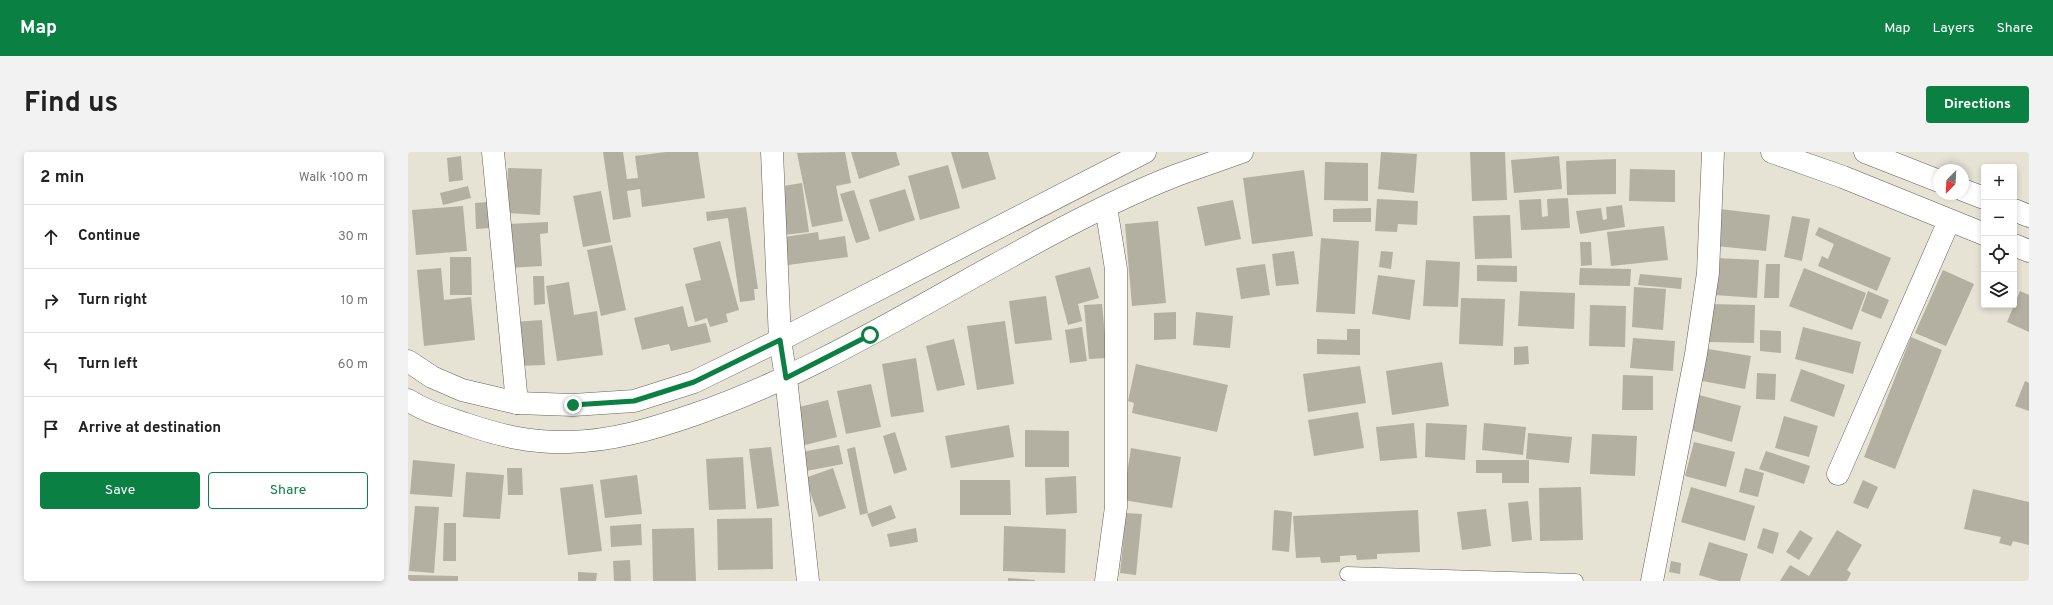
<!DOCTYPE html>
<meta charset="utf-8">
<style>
:root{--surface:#fff;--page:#f2f2f2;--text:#222;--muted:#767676;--line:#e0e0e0;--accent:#0b8043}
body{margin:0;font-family:Overpass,sans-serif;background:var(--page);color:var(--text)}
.controls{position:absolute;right:12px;top:12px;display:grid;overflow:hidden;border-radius:4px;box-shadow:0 2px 6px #0003}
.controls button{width:36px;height:36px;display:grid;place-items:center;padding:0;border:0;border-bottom:1px solid var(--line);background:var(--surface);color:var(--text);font:20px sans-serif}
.compass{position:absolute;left:1525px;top:12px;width:36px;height:36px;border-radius:50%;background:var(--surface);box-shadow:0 2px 6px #0003;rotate:204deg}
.stop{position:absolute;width:12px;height:12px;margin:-9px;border:3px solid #0b8043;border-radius:50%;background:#fff}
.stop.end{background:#0b8043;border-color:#fff;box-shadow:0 1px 4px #0008}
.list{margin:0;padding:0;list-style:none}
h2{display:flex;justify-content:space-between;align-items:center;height:52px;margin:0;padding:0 16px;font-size:17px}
h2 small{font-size:13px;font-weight:400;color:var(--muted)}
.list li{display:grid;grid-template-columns:26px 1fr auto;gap:12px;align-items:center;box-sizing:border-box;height:64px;padding:0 16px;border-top:1px solid var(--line)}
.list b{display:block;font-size:15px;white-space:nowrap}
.list em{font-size:13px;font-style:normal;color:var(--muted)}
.actions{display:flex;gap:8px;padding:12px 16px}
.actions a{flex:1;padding:9px 0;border:1px solid var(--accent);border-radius:4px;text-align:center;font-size:14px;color:var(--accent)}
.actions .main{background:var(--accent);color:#fff}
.icon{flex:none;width:22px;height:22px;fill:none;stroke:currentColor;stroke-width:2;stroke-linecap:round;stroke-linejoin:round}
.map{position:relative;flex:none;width:1621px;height:429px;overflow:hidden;border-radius:4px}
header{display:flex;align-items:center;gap:24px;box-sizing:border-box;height:56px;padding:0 20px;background:var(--accent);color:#fff}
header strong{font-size:19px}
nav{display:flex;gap:22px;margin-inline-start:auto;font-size:14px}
.intro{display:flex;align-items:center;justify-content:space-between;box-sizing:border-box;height:96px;padding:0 24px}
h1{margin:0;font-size:28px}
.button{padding:10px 18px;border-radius:4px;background:var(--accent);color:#fff;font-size:14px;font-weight:700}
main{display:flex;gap:24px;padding:0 24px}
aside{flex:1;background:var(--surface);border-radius:4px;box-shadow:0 2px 6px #0003}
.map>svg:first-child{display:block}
</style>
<header>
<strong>Map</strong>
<nav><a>Map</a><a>Layers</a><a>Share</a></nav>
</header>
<div class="intro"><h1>Find us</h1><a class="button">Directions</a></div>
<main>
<aside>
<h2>2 min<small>Walk · 100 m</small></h2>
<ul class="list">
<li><svg class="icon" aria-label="ahead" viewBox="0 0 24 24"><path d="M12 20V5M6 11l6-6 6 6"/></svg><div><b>Continue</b></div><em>30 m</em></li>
<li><svg class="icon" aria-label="right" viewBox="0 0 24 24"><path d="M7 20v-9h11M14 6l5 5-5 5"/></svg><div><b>Turn right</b></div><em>10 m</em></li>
<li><svg class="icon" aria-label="left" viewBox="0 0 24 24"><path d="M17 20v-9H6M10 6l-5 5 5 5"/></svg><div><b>Turn left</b></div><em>60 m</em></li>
<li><svg class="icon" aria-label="arrive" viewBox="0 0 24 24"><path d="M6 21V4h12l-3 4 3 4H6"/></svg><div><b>Arrive at destination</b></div></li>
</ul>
<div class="actions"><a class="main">Save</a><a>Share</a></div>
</aside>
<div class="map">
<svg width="1621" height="429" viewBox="0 0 1621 429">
<rect width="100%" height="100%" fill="#e6e2d4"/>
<path fill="#b3afa1" d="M195,0H215L219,27L230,26L227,4L258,0H290L297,46L234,55L232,37L219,39L223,65L205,68Z
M437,0L443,31L428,34L435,69L404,75L389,1Z
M443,0H488L492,13L451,27Z
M543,0H580L588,27L554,37Z
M973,0L1009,2L1006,41L970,37Z
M1062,0H1097L1099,48L1064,49Z
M53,4L55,28L41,30L39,6Z
M1151,4L1154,37L1106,41L1103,8Z
M1208,7V42L1159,43L1158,9Z
M917,10L960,11V49L916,48Z
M540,13L552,56L512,68L500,24Z
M100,16L134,17L132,63L98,61Z
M1222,17L1267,18V50L1221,49Z
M896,18L905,84L844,92L835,26Z
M394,31L401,80L376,83L369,35Z
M60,34L63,46L35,53L32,41Z
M497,37L507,68L471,80L461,48Z
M446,38L462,87L448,91L432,42Z
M193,39L203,90L175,95L165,44Z
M1160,46L1162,76L1113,78L1111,48L1133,47L1134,65L1140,64L1139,47Z
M969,47L1010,49L1009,73L990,72L989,80L967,79Z
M825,48L833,87L797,94L789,55Z
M79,50L81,76L68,77L67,51Z
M1214,53L1217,75L1172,82L1168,59L1193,56L1195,68L1199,67L1198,55Z
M55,54L59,99L8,103L4,58Z
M338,55L350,137H346L347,148L332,150L320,66L299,69L298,60Z
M963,56V70H925V57Z
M1312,57L1362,63L1358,99L1308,94Z
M1102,63L1104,106L1067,107L1065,64Z
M1384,64L1402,67L1394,109L1376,105Z
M750,69L758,151L724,154L717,72Z
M140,70V81L132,82L134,114L100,116L98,72Z
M1256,74L1260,108L1203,114L1199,80Z
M1411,75L1483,106L1469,139L1410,114L1414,104L1420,107L1426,92L1407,83Z
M410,80L411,88L437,84L440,105L380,113L376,85Z
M913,86L951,89L947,162L908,160Z
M312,89L331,158L318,162L320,170L302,175L299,166L287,170L277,132L293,128L285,96Z
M1172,90H1183L1184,113L1173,114Z
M204,93L218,158L193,164L179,98Z
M886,99L891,132L868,134L864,102Z
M973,99L985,100L983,117L971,115Z
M42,105H63L64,143H42Z
M1309,106L1351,108L1349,146L1307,143Z
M1018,108L1052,110L1050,155L1015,154Z
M857,112L862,143L833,147L828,116Z
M1358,112H1372L1371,146H1356Z
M1069,113L1109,114V130L1069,129Z
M682,115L691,146L670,152L674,169L660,173L647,124Z
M33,116L36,148L63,145L67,188L16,194L9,118Z
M1172,116L1223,117L1222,134L1171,133Z
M1396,116L1458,141L1444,178L1381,154Z
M1535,118L1566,132L1538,194L1507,181Z
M1232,122L1274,126L1273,137L1230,133Z
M970,123L1007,128L1002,168L964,162Z
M125,124H136L137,152L126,153Z
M161,130L166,163L189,159L195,203L149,209L138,134Z
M1226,135L1258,137L1255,178L1224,175Z
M1112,139L1167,141L1166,177L1110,174Z
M1460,139L1481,148L1473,167L1453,159Z
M1612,139L1621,143V180L1599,170Z
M638,144L644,188L607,192L601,149Z
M1053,146L1097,147L1095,194L1051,192Z
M694,152L699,206L681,207L676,153Z
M1301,152L1347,153L1346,191L1300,190Z
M1182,153L1218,154L1217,195L1181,194Z
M275,154L280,175L298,171L303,190L263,199L261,192L234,198L226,166Z
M768,160V187L746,188V161Z
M788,160L825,164L822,196L785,193Z
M134,168L137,213L109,214L106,170Z
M597,169L606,232L569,238L559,174Z
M674,175L679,209L662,211L657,178Z
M1395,175L1453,190L1445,222L1387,207Z
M939,177H952V203L909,202V187L939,188Z
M1352,178L1373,179V201L1352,199Z
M1503,185L1534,198L1487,317L1456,305Z
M1225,186L1267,189L1265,219L1222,216Z
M546,187L557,233L529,239L518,194Z
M1120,194L1121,212L1106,213V195Z
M1294,196L1343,204L1337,237L1289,228Z
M508,206L516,260L483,265L474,212Z
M1034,210L1041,254L984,263L978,219Z
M728,212L820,233L809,280L724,261L726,251L720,249Z
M952,214L958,251L900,260L895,222Z
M1393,217L1437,233L1426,265L1382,249Z
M1349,221L1368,222L1367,248L1348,247Z
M1215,223L1245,224V258H1214Z
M1617,229L1621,231V259L1607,254Z
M463,232L473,275L438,282L429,239Z
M1291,243L1333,254L1324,290L1282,278Z
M420,248L429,285L393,294L383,257Z
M950,260L956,296L906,304L900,268Z
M1376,264L1410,274L1401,305L1367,296Z
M1006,271L1009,306L972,309L968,275Z
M1018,271L1059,273L1057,308L1017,305Z
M1076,271L1118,275L1115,303L1074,298Z
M601,273L606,305L543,316L537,284Z
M617,278L661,279V315H617Z
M487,280L499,318L486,322L475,284Z
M1120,281L1164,285L1161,311L1118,307Z
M1184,282L1229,284L1227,324L1182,322Z
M1286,290L1327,300L1318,335L1277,324Z
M431,293L435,312L398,319L394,300Z
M363,295L371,354L349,357L341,297Z
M447,295L460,361L452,363L439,297Z
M723,296L773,305L764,356L715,348Z
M1358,299L1402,314L1396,332L1351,317Z
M335,305L338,357L301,358L298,307Z
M5,308L47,312L44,345L2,342Z
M1068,308H1121V331H1094V321H1068Z
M99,316H114L115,343H100Z
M425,316L438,356L411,365L397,326Z
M1337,316L1356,321L1350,345L1331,340Z
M58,320L96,323L92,367L55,365Z
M229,323L234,362L197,366L192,328Z
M668,324L669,361L638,363L637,326Z
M552,328H602L603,363H552Z
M1455,328L1470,335L1460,357L1445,351Z
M185,332L194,399L160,403L152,336Z
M1173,335L1175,388L1132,389L1131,336Z
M1283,335L1347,354L1337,389L1273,370Z
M1565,337L1621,350V393L1605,389L1603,394L1591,391L1593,385L1556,377Z
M1120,349L1124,388L1104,390L1100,351Z
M483,353L488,366L464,375L459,362Z
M7,354L31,355L26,421L1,419Z
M1078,357L1083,394L1054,398L1049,360Z
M866,358L884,360L881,400L864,398Z
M1010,358L1012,400L969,402V407L949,408L948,403L932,404V410L913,411L912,405L888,406L885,364Z
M718,361L734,362L728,423L712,421Z
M364,366L365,417L310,418L309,367Z
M36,371H48V409H35Z
M233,372L234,393L203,395L202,374Z
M596,374L658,377L657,421L595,419Z
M286,376L288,429H245L244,377Z
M508,376L510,390L482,395L479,382Z
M1355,376L1371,381L1365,402L1349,396Z
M1392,378L1405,386L1391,408L1378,400Z
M1429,378L1454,393L1439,418L1443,421L1439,429H1372L1382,413L1401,424Z
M1301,390L1340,402L1332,429H1311L1291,423Z
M222,408L223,429H206L205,409Z
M1263,409L1273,411L1272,422L1261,420Z
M170,420L189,421L188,429H170Z
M0,423L50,424V429H0Z
M600,426L627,428V429H600Z"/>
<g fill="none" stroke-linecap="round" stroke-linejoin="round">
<defs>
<path id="lane" d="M939,422L1168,429"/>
<path id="street" d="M85,0L109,251
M364,0L372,188L378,226L400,429
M698,55L708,117V355L698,429
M1430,322L1541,69
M1244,429L1288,202L1300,121L1305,0"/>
<path id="secondary" d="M1364,0L1435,25L1576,82
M1457,0L1531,29
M1555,38L1576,46
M1606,58L1621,64
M1606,93L1621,99
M0,209L24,225L54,238L109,251L165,253L226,249L286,230L372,188L737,0
M0,248C18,260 38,265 58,272C93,284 123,291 161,290C204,289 244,277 285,263C396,225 495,163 598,107C653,76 710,46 769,23C791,15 812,8 834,0"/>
</defs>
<use href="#lane" stroke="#656155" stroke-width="15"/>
<use href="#street" stroke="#656155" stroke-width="23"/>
<use href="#secondary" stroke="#656155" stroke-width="23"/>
<use href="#lane" stroke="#fff" stroke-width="14"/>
<use href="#street" stroke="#fff" stroke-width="22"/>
<use href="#secondary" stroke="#fff" stroke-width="22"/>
</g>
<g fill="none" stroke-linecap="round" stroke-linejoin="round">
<path stroke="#0b8043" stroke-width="5" d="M165,253L226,249L286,230L372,188L378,226L462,183"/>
</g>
</svg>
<div class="controls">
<button>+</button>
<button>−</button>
<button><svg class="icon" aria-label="locate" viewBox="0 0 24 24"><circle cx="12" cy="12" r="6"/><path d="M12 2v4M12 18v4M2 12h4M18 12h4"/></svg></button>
<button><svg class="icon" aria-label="layers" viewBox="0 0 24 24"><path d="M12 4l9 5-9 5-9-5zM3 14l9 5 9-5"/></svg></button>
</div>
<svg class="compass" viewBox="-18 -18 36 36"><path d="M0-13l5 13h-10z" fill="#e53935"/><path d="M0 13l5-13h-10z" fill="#767676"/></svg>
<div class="stop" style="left:462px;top:183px"></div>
<div class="stop end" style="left:165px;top:253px"></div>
</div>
</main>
